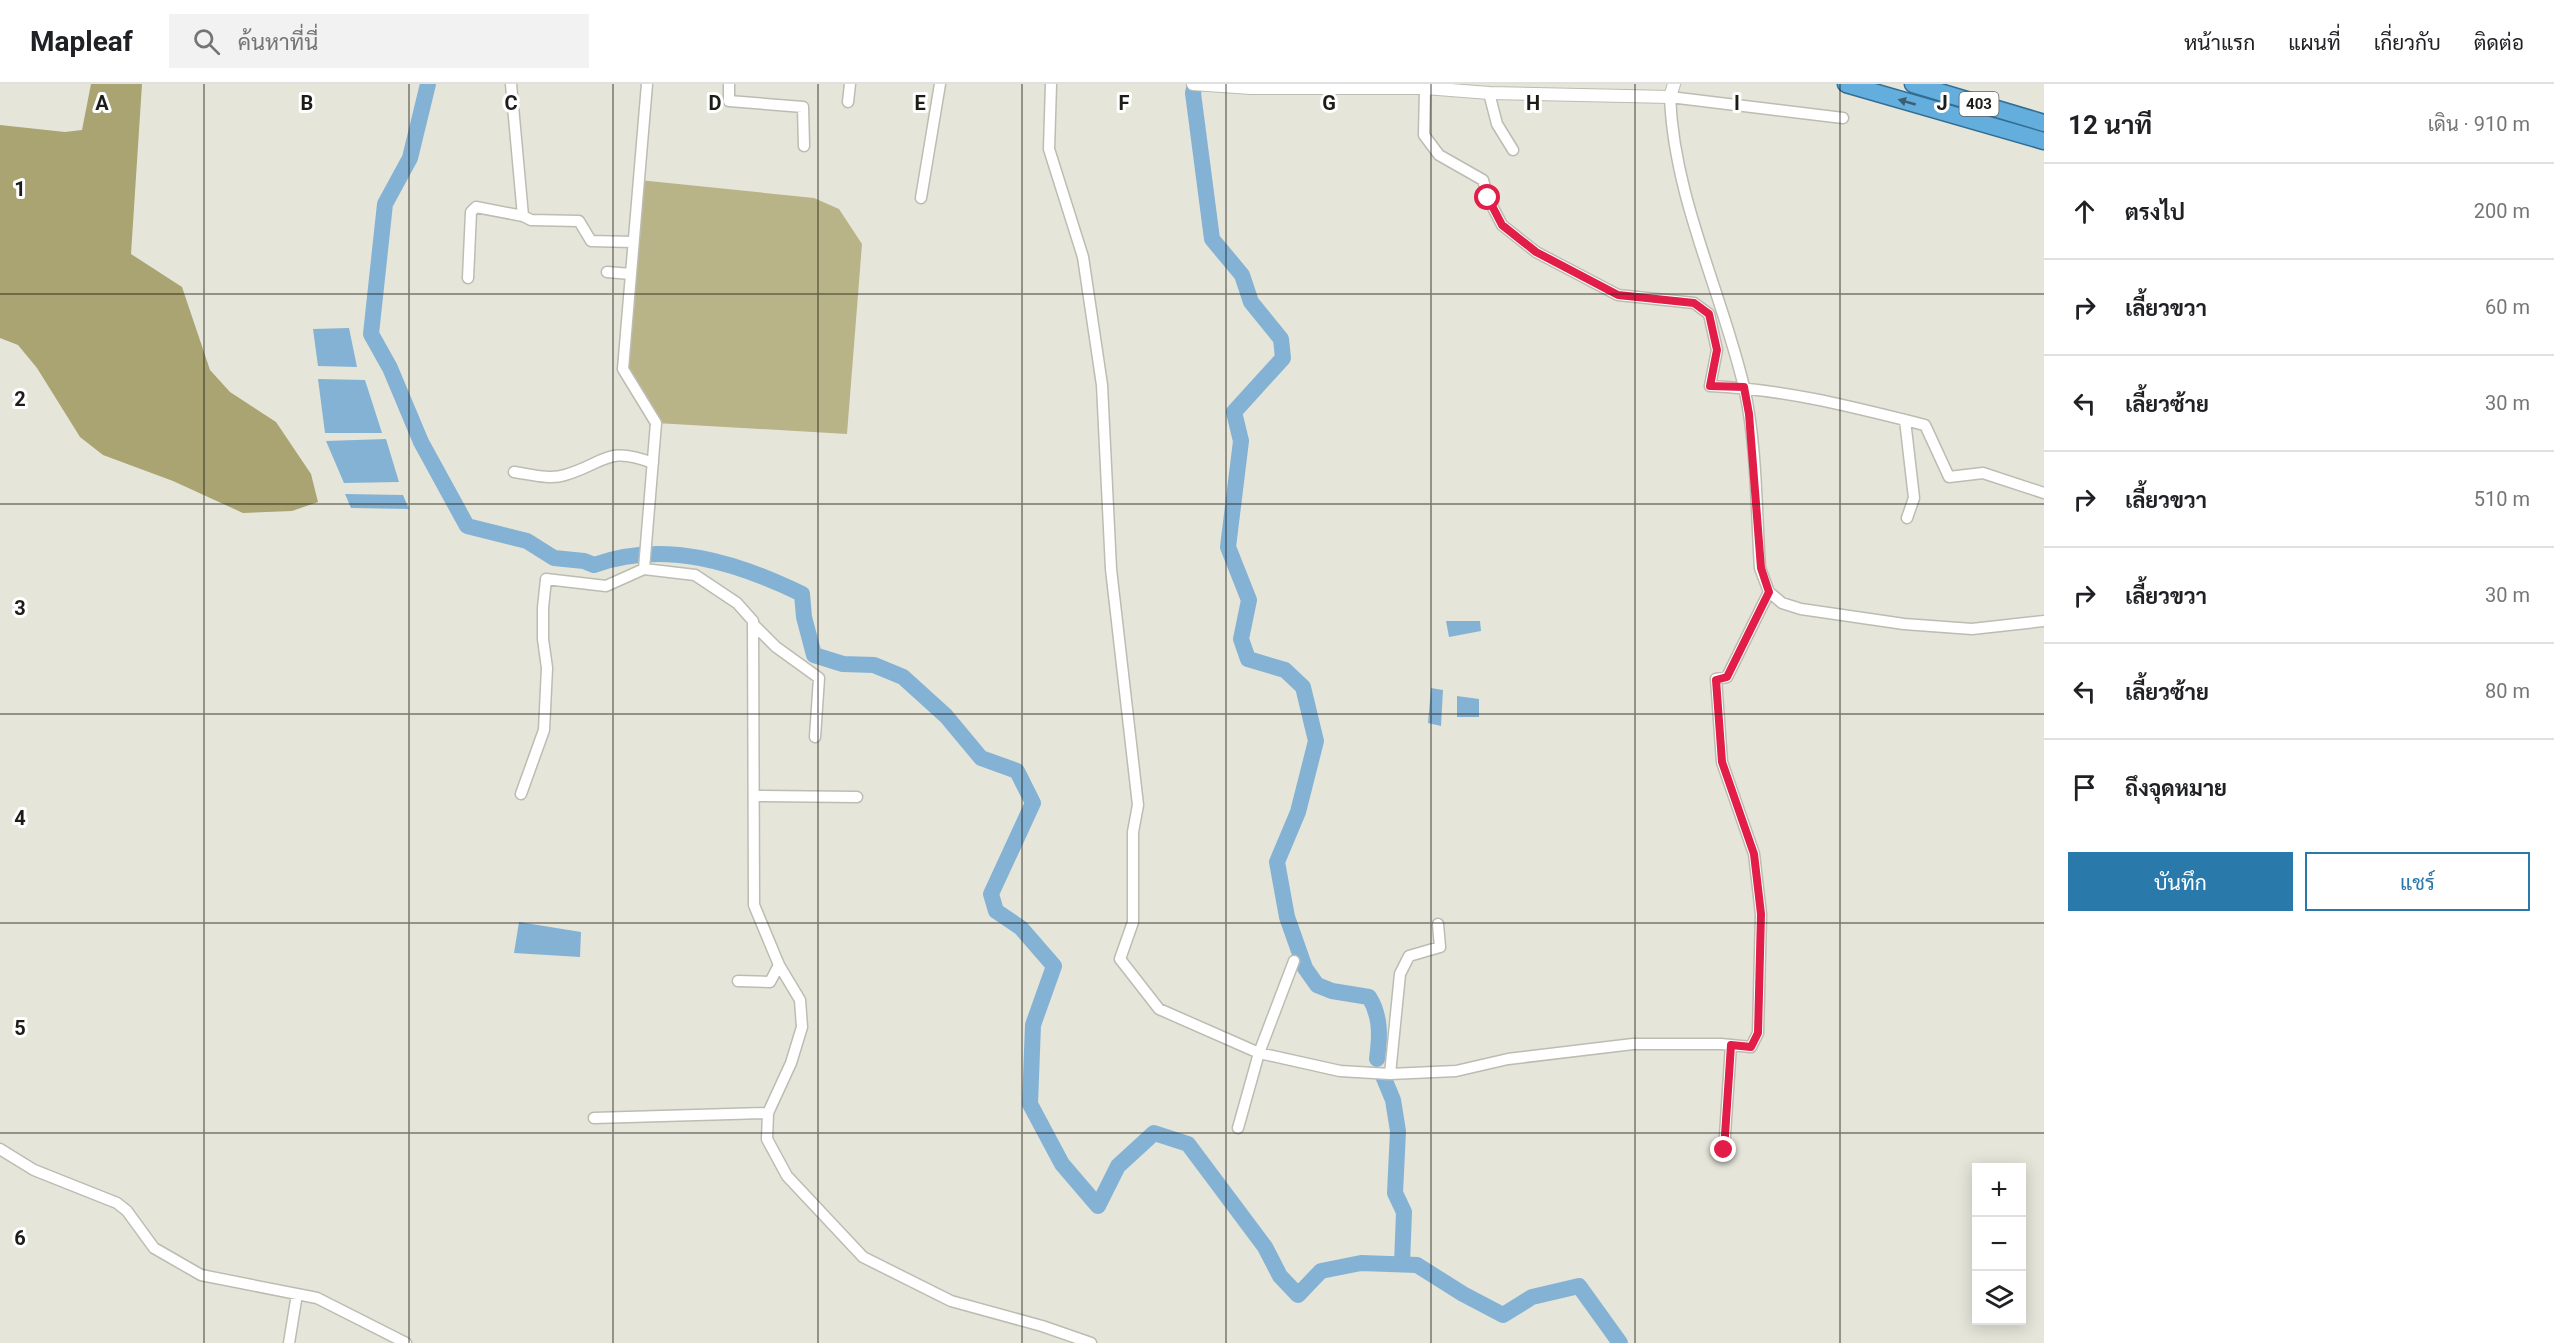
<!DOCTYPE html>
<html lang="th">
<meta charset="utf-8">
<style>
:root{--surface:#fff;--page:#f2f2f2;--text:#202124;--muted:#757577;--line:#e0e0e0;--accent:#2a79ab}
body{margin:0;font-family:Roboto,Sarabun,sans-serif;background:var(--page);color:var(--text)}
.controls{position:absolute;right:18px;bottom:18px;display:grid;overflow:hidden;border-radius:0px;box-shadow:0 3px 15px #0003}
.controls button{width:54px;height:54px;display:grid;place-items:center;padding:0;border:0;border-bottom:2px solid var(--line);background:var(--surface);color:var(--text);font:30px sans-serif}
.stop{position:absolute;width:18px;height:18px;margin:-14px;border:4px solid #e11d48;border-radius:50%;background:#fff}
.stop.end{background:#e11d48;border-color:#fff;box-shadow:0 2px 6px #0008}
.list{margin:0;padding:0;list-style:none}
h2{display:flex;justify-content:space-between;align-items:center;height:78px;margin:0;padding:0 24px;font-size:26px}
h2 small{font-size:20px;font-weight:400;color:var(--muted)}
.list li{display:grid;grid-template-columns:39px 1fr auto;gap:18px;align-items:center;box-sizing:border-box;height:96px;padding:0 24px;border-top:2px solid var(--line)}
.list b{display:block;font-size:22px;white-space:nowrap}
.list em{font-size:20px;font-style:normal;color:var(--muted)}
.actions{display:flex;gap:12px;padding:18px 24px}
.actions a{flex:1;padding:14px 0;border:2px solid var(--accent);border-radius:0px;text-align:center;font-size:21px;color:var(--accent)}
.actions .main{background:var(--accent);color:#fff}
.icon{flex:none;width:33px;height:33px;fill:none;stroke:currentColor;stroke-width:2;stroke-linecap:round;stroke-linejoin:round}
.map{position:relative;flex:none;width:2044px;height:1259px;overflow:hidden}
header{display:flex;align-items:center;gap:36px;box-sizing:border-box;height:84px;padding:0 30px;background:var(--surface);border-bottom:2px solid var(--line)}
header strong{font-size:28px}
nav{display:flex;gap:33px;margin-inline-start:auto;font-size:21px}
.search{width:420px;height:54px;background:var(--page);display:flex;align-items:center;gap:15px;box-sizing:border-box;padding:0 21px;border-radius:0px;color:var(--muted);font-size:22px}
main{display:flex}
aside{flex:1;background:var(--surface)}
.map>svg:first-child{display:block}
</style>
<header>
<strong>Mapleaf</strong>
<div class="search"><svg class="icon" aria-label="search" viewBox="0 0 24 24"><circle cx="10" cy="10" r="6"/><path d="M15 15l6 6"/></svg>ค้นหาที่นี่</div>
<nav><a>หน้าแรก</a><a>แผนที่</a><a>เกี่ยวกับ</a><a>ติดต่อ</a></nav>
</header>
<main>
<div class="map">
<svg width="2044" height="1259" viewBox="0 0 2044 1259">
<rect width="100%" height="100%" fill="#e5e5da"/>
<path fill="#b9b488" d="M639,96L814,114L839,125L862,160L847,350L656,339L623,285Z"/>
<path fill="#a9a471" d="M91,0H142L131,170L182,203L210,286L230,308L276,338L311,390L318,418L292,427L243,429L173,397L103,371L80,353L37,284L18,261L0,254V41L65,48L82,46Z"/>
<path fill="#84b2d4" d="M349,244L357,283L318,282L313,245Z
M318,295L365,296L382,349H325Z
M386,355L399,398L344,399L326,357Z
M345,410L403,411L409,425L351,424Z
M1446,537H1480L1481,547L1449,553Z
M1431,604L1443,606L1441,642L1428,639Z
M1457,612L1479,615V633H1457Z
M519,838L581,848L580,873L514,869Z"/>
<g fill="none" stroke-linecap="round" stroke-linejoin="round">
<path stroke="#84b2d4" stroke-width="16" d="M428,0L410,74L385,120L371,250L390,284L421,358L467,442L527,457L554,474L584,477L594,481C665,455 738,479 802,510L804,533L814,571L843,580L874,581L903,593L946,632L981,674L1017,687L1033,719L991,810L996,827L1021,844L1054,882L1033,941L1030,1020L1062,1080L1098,1122L1118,1082L1154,1049L1188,1060L1265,1163L1280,1192L1298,1211L1321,1187L1361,1179L1417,1181L1463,1210L1503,1231L1532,1213L1579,1202L1620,1259
M1195,0L1193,9L1212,155L1242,191L1251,218L1281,255L1283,274L1234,328L1241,357L1228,463L1249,516L1241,555L1248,575L1285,586L1303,603L1316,657L1298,728L1277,778L1287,833L1305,884L1317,901L1332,907L1369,913C1381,932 1380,953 1377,975
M1383,992L1393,1016L1398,1047L1395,1109L1404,1128L1402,1180"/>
<defs>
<path id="minor" d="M511,0L523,132L531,136L579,137L591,157L633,158
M729,0V17L803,23L804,62
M1051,0L1049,65L1083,173L1102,301L1111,485L1138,721L1133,748V838L1120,875L1159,925L1259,969L1340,987L1390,990L1456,987L1508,975L1633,960H1721L1751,963L1758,949L1761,830L1754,770L1722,678L1716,595L1727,593L1769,508
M1425,4L1424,51L1439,71L1483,96L1488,114L1502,141L1536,168L1618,211L1694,219L1709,230L1717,266L1710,302C1784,305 1853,323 1925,341L1949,393L1983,389L2044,409
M1489,9L1497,40L1513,66
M848,18L850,0
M1843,34L1670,13C1674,114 1721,206 1744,303C1757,361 1756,424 1760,484L1769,508L1782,519L1801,525L1904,540L1972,545L2044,537
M921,114L940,0
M607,188L631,190
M468,194L471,128L476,123L523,132
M1905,336L1914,414L1907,434
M514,388C529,390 550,396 565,391C606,379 606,361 653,379
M644,485L695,491L737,519L753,537L754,821L779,881L770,898L738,897
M753,540L776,563L819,594L815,653
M521,710L544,646L547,584L543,555V524L546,495L606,502L644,485L656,339L623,285L647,0
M754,712L857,713
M779,881L800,916L802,943L791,979L768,1029L767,1055L787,1092L863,1173L951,1217L1042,1242L1091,1259
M1390,990L1400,890L1409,872L1440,863L1438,840
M594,1034L768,1029
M1238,1044L1259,969L1294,877
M0,1065L34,1086L117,1119L127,1127L154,1164L201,1191L317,1214L406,1259
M1724,1066L1731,961
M289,1259L297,1210"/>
<path id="tertiary" d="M1193,0L1251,4H1425L1489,9L1670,13L1674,0"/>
<path id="trunk" d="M1846,0L2044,57
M1913,0L2044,39"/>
</defs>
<use href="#minor" stroke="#bdbcb2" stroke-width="13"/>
<use href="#tertiary" stroke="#bdbcb2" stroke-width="14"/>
<use href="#trunk" stroke="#326e94" stroke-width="19"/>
<use href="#minor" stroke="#fff" stroke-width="10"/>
<use href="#tertiary" stroke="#fff" stroke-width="12"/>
<use href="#trunk" stroke="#64aede" stroke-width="16"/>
</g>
<defs><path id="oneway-solid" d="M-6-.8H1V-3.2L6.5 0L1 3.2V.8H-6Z" transform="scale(1.5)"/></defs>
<use fill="#3c5e71" href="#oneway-solid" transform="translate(1907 18) rotate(-164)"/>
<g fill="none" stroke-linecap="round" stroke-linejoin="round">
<path stroke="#e11d48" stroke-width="8" d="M1488,114L1502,141L1536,168L1618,211L1694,219L1709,230L1717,266L1710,302L1744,303L1749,330L1761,484L1769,508L1727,593L1716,596L1722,678L1754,770L1761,830L1758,949L1751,963L1731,961L1724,1066"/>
</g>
<path fill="none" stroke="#1c1c18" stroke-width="1.5" stroke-opacity="0.55" d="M204,0V1259M409,0V1259M613,0V1259M818,0V1259M1022,0V1259M1226,0V1259M1431,0V1259M1635,0V1259M1840,0V1259M0,210H2044M0,420H2044M0,630H2044M0,839H2044M0,1049H2044"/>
<g text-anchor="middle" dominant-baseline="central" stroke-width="6" stroke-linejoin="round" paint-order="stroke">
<rect fill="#fff" stroke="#60605d" stroke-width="1.5" x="1959.5" y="8" width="39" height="24" rx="4.5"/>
<g font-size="15" font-weight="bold" fill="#1c1c18">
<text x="1979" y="20">403</text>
</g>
</g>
<g font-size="20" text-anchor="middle" font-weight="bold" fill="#1c1c18" stroke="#fff" stroke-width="6" stroke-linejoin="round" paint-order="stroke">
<text x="102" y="26">A</text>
<text x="307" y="26">B</text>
<text x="511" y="26">C</text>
<text x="715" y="26">D</text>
<text x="920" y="26">E</text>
<text x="1124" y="26">F</text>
<text x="1329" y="26">G</text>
<text x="1533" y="26">H</text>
<text x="1737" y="26">I</text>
<text x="1942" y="26">J</text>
<text x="20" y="112">1</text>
<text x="20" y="322">2</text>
<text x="20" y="531">3</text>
<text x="20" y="741">4</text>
<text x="20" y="951">5</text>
<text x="20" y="1161">6</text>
</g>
</svg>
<div class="controls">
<button>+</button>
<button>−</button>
<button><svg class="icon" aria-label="layers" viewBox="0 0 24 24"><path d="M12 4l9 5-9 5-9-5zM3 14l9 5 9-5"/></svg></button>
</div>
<div class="stop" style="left:1488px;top:114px"></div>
<div class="stop end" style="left:1724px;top:1066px"></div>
</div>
<aside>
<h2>12 นาที<small>เดิน · 910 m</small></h2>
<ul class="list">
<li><svg class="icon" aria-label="ahead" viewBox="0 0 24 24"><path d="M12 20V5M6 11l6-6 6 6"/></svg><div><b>ตรงไป</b></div><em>200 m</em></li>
<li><svg class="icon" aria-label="right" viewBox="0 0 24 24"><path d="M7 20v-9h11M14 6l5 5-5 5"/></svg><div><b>เลี้ยวขวา</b></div><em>60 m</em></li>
<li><svg class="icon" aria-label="left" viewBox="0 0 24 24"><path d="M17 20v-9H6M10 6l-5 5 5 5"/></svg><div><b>เลี้ยวซ้าย</b></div><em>30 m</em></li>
<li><svg class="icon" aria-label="right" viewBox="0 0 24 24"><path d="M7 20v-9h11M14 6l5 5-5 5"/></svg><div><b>เลี้ยวขวา</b></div><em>510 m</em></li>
<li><svg class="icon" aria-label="right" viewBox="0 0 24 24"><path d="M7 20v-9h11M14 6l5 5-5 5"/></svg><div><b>เลี้ยวขวา</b></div><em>30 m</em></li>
<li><svg class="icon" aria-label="left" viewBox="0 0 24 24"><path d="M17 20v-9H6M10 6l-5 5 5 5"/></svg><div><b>เลี้ยวซ้าย</b></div><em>80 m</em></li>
<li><svg class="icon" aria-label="arrive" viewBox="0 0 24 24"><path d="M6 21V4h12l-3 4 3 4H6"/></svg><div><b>ถึงจุดหมาย</b></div></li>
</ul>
<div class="actions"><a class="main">บันทึก</a><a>แชร์</a></div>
</aside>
</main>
